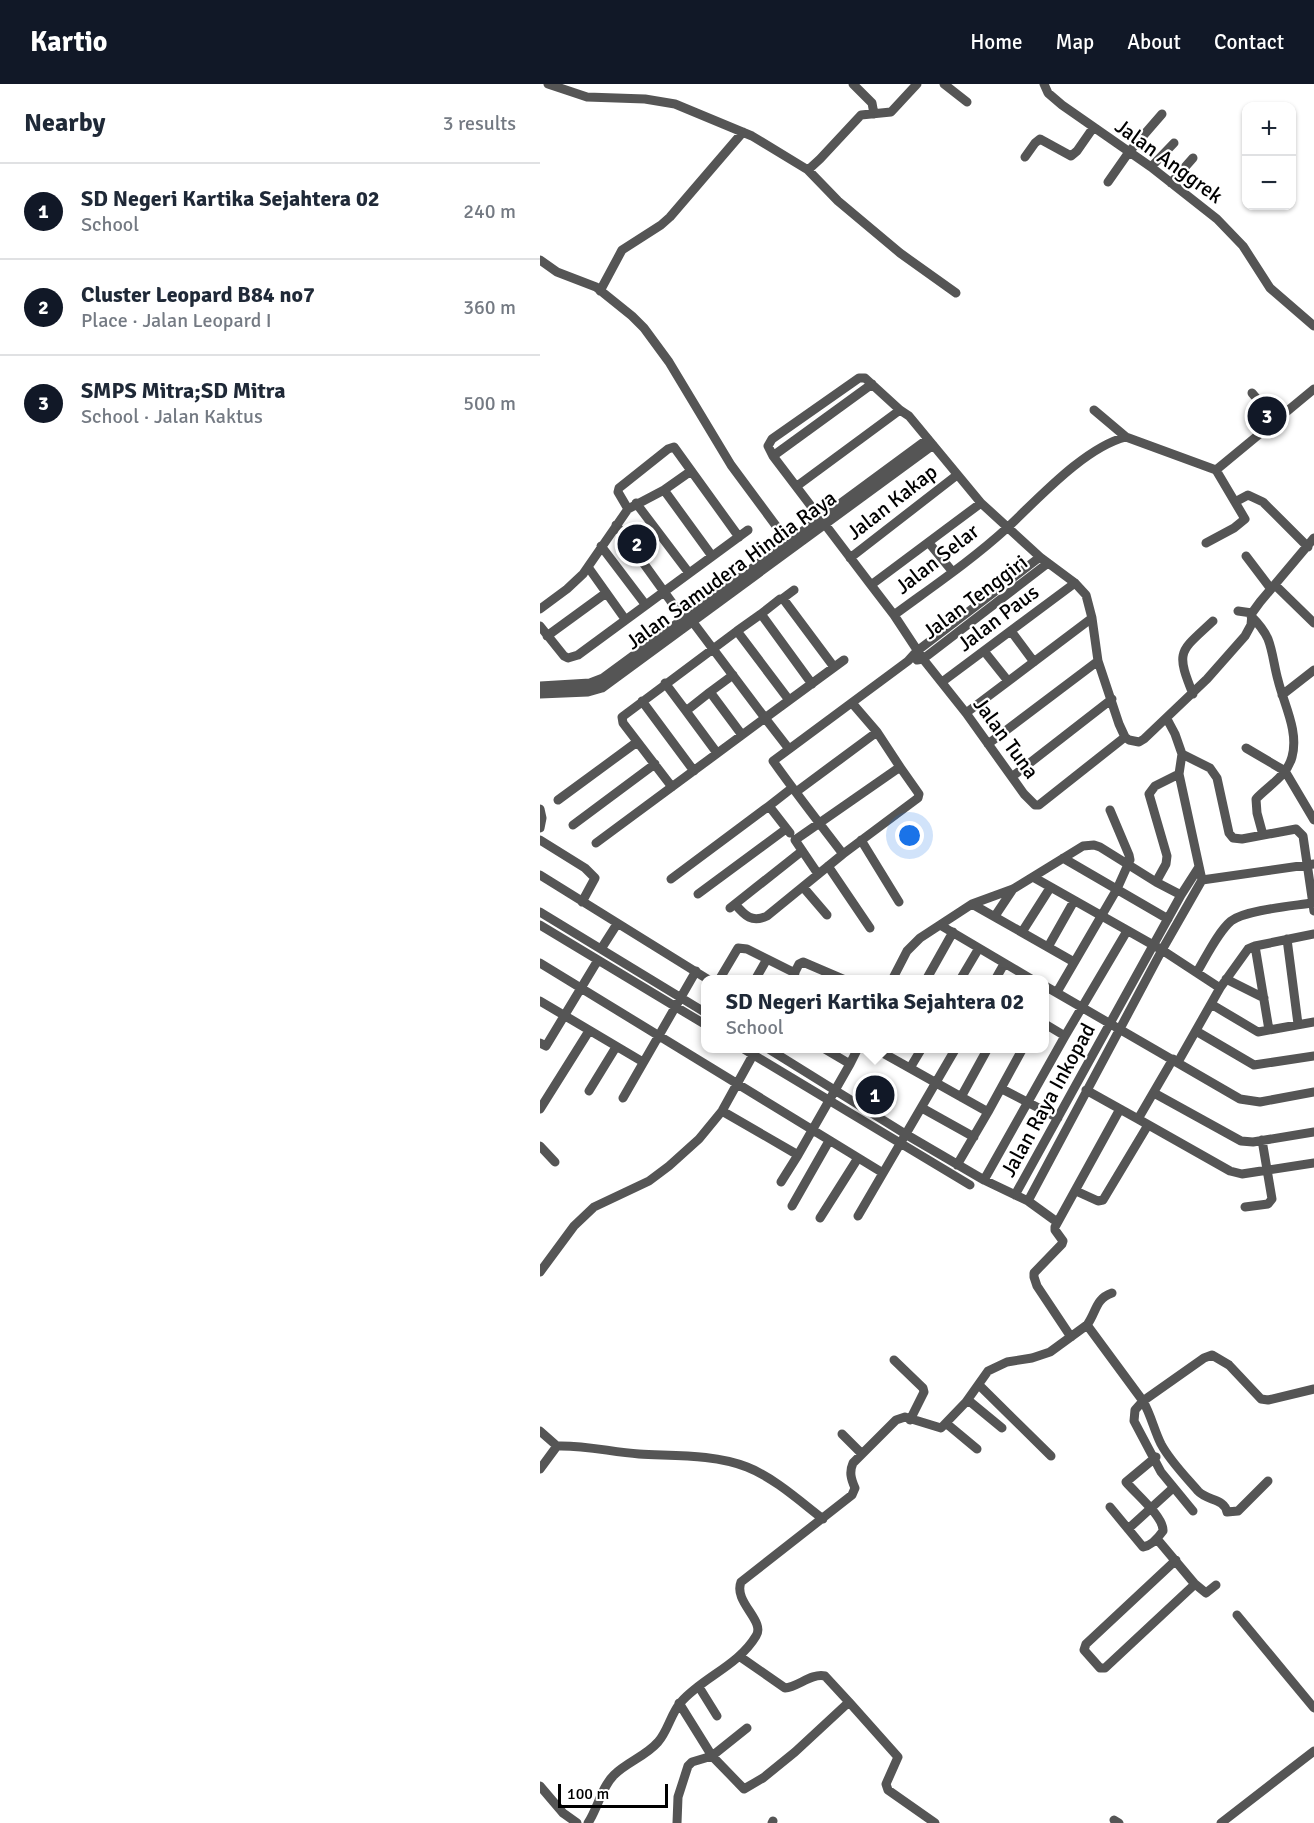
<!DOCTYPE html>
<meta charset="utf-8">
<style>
:root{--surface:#fff;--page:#f6f6f7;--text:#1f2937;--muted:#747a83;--line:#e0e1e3;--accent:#111827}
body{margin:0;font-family:Signika,sans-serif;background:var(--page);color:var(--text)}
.controls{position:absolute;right:18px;top:18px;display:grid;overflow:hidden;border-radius:12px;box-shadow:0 2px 4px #0004}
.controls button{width:54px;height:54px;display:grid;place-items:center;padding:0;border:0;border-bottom:2px solid var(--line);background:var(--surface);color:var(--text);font:30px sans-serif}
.scale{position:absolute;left:18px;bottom:15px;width:110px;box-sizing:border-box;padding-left:6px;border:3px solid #000;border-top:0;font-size:16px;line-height:21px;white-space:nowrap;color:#000;-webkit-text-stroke:4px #fff;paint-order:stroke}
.you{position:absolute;left:370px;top:752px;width:21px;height:21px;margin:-15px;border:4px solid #fff;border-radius:50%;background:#1a73e8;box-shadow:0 0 0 9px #1a73e833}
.badge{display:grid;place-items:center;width:39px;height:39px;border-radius:50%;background:var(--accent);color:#fff;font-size:20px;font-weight:700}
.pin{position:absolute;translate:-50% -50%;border:3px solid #fff;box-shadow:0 2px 6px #0006}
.popup{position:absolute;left:161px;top:891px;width:348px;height:78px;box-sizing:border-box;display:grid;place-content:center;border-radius:12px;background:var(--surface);filter:drop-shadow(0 2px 4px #0005);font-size:20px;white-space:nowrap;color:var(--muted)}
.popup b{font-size:22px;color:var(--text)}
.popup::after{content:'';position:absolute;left:50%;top:100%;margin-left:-12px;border:12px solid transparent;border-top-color:var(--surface)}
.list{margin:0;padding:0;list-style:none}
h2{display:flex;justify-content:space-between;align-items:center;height:78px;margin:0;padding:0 24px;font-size:26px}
h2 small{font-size:20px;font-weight:400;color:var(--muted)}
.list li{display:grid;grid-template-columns:39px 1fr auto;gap:18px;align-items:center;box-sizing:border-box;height:96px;padding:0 24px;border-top:2px solid var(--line)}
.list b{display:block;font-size:22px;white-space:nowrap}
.list p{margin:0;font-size:20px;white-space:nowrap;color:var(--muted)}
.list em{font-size:20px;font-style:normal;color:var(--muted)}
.map{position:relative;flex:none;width:774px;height:1739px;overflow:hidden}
header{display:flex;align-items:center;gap:36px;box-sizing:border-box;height:84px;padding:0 30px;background:var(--accent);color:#fff}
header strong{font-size:28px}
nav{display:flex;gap:33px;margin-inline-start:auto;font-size:21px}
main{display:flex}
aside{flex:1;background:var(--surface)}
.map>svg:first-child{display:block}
</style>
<header>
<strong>Kartio</strong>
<nav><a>Home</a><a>Map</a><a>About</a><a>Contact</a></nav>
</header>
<main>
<aside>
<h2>Nearby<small>3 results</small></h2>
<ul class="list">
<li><span class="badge">1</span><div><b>SD Negeri Kartika Sejahtera 02</b><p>School</p></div><em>240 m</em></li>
<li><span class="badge">2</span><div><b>Cluster Leopard B84 no7</b><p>Place · Jalan Leopard I</p></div><em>360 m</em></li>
<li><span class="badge">3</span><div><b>SMPS Mitra;SD Mitra</b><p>School · Jalan Kaktus</p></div><em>500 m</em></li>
</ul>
</aside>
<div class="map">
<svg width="774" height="1739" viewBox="0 0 774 1739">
<rect width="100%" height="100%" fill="#fff"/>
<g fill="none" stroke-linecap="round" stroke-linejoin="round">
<path stroke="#555" stroke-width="9" d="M8,0L47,13L105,15L135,20L212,52L268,86L298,117L360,169L416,209
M313,0L332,19L334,30
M404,0L427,18
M504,0L508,9L522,21L611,83L677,135L703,162L730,204L774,242
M485,73L495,59L500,55L531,72L537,67L553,44
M611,83L634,59
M268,86L280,75L321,31L351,28L377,0
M568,98L589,68L622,30
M631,99L653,74
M0,176L17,188L56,203L92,232L104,244L129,278L191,381L251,462
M60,207L82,166L121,141L130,133L203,48
M712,309L736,337
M554,326L586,353L676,386L705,435L694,444L666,459
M233,372L332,300
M676,386L774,305
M257,402L360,326
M124,406L172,472
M695,418L708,411L723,418L768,463
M96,419L149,489
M441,419L331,501L233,372L228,362L232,355L319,294H325L360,326L369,332L441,419L500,473L535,499L546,511L552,534L558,577L579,640L585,653L589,656L599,658L604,655L667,595L705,552L711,541L712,529L720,518L774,454
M88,425L78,408L79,404L128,365L134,363L199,453
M76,441L143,534
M389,459L412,487
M61,462L105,520
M706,472L731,505
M310,474L417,391
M48,483L85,535
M331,501L354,531
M735,501L774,539
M242,515L254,506
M0,525L27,505L43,490L88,425L124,406L151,387
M698,527L712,529
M221,530L197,547L249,616
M711,532C718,539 724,546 728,555C733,568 734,582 738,596C744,621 759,647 752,673C747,692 728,702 716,715L717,729L723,751
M0,542L24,572L28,574L38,571L208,446
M471,547L494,578
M7,552L66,509
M444,567L468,597
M377,576L383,575L508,479
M193,591L170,608L202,651
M402,598L535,499
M125,599L146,627
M272,600L221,530L240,515L244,516L294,583
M0,602L50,599L63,594L388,355
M170,608L146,627L177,669
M0,610L48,608L62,604L393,361
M653,610C635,566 640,568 673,537
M742,611L774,586
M102,617L154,687
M312,619L337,648L360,683
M426,629L552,534
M585,653L499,721H495L484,710L426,629L383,575L354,531C392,503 432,476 467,444C498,415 545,363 586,353
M448,660L558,577
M706,664L745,687L774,736
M249,665L225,634L304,576
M642,670L670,684L677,694L689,749L693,754L702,755L756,745L763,752L774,827
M473,692L572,615
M132,703L83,639L82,633L197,547
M256,708L337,648
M18,716L97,658
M0,725L2,734L0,744
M33,741L115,680
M250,749L229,722L252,704
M0,756L45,784L55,794L42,818
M321,756L359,818
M56,759L225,634L152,537
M523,774L628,835
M288,782L330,844
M278,790L255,756L360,683L379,710L378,714L303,770C279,739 255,708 233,677L368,577L377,567L500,473
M0,791L169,896
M493,793L622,866L680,904
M131,795L229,722
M662,796L774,780
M616,798L641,811
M263,803L287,831
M158,810L246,745
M195,820C205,832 212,839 227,832L303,770
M432,820L534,878
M190,824L262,767
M0,828L166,929
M455,832L473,805
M0,841L166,941
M400,841L493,896
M482,848L510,804
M747,855L758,940
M715,862L729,946
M508,863L534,817
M61,865L77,840
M0,879L343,1089
M657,888C666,873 678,848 691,837C705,826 753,822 772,819
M686,895L724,914
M179,896L198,864L207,865L227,875
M215,896L227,875L255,889
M251,896L259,880L263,878L305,896
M352,896L367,867L380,854L432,820L473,805L543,762L554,761L560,763L616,798L626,780L627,772L609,710L615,702L639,690
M386,896L413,848
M420,896L439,864
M455,896L464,880
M505,902L700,1015L720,1018L774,1008
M517,908L577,805L590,776L589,771L570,726
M0,917L103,978
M671,920L718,948L774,938
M505,940L525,952
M656,947L714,981L774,972
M0,959L6,962L58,876
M202,964L430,1101
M227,964L367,1051L444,1096L525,952L587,847
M283,964L310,980L318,964
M334,964L448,1028L483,964
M638,978L680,904L708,865L715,862L774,850
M370,984L382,964
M462,1005L518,1034
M546,1006L598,1035L633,975
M49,1007L76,963
M614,1009L701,1057L713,1058L774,1048
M421,1013L448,964
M83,1014L156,887
M382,1024L434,1053
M0,1025L49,947
M182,1027L258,1071L310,980
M598,1035L690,1087L702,1090L774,1079
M0,1062L15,1078
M417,1081L448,1028
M444,1096L488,1117L517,1138
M241,1098L258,1071
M536,1107L558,1117L563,1116L608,1041
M475,1111L641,811L659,783
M488,1117L622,866L662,796L639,690L642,670L635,650L627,635
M252,1122L289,1057
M705,1123L728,1120L732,1115L722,1056
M318,1132L416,964
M280,1134L318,1074
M0,1188L34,1142L54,1123L109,1097L129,1082L159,1055L182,1027L213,971
M547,1241C557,1227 555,1215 572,1209
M531,1253L497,1202L494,1193V1189L522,1160L523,1157L515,1146V1143L580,1025
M354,1276L383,1304L384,1308L370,1336
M439,1301L511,1372
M428,1316L462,1344
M407,1340L437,1365
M0,1347L17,1362C45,1361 71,1368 99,1370C134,1372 174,1370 207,1383C233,1393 261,1418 283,1435
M302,1350L322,1370
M0,1385L17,1362
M570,1423L603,1463C611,1462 618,1454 623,1447C624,1433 596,1410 586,1398L616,1373
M653,1427L621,1388L594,1337L595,1326L603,1317C611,1331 614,1346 621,1360C630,1377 646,1393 658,1407C667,1417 684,1414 687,1428L698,1427L728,1397
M588,1445L633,1404
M617,1455L654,1499V1501L565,1584H560L544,1566L546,1560L636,1476
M655,1500L666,1509L676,1501
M697,1531L774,1624
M199,1572L245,1604C258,1603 271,1589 285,1592L309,1618
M159,1603L177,1632
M139,1619L172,1672L204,1705L223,1694L255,1668L309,1618L358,1673L346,1700L348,1706L395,1739
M0,1702L23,1729L37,1739
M574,1736L579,1739
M48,1739C58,1724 61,1704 74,1691C87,1678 106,1672 118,1658C128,1647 131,1629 141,1618C163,1593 198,1582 216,1552C226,1537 193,1518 201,1498L312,1411L315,1404C311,1395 309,1388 313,1379L356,1336L365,1333L401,1344L426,1318L448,1287L467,1278L492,1274L510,1268L547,1241L603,1317L664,1274L672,1271L689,1281L721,1315L728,1316L774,1305
M137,1739L138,1713L148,1682L152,1678L172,1672L207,1644
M232,1739L233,1737
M681,1739L774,1667"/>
</g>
<g text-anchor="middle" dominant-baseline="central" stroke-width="4.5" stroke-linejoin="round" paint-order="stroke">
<g font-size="21" fill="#000" stroke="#fff">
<text transform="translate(629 77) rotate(36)">Jalan Anggrek</text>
<text transform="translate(352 418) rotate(-38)">Jalan Kakap</text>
<text transform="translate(397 475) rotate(-38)">Jalan Selar</text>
<text transform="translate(191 486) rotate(-36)">Jalan Samudera Hindia Raya</text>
<text transform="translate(435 513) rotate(-37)">Jalan Tenggiri</text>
<text transform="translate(458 534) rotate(-37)">Jalan Paus</text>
<text transform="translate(466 654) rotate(54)">Jalan Tuna</text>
<text transform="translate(508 1016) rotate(-61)">Jalan Raya Inkopad</text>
</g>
</g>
</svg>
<div class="controls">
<button>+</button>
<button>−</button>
</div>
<div class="scale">100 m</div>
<div class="you"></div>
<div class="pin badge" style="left:335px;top:1011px">1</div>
<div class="popup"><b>SD Negeri Kartika Sejahtera 02</b>School</div>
<div class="pin badge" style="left:97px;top:460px">2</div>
<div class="pin badge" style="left:727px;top:332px">3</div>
</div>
</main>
